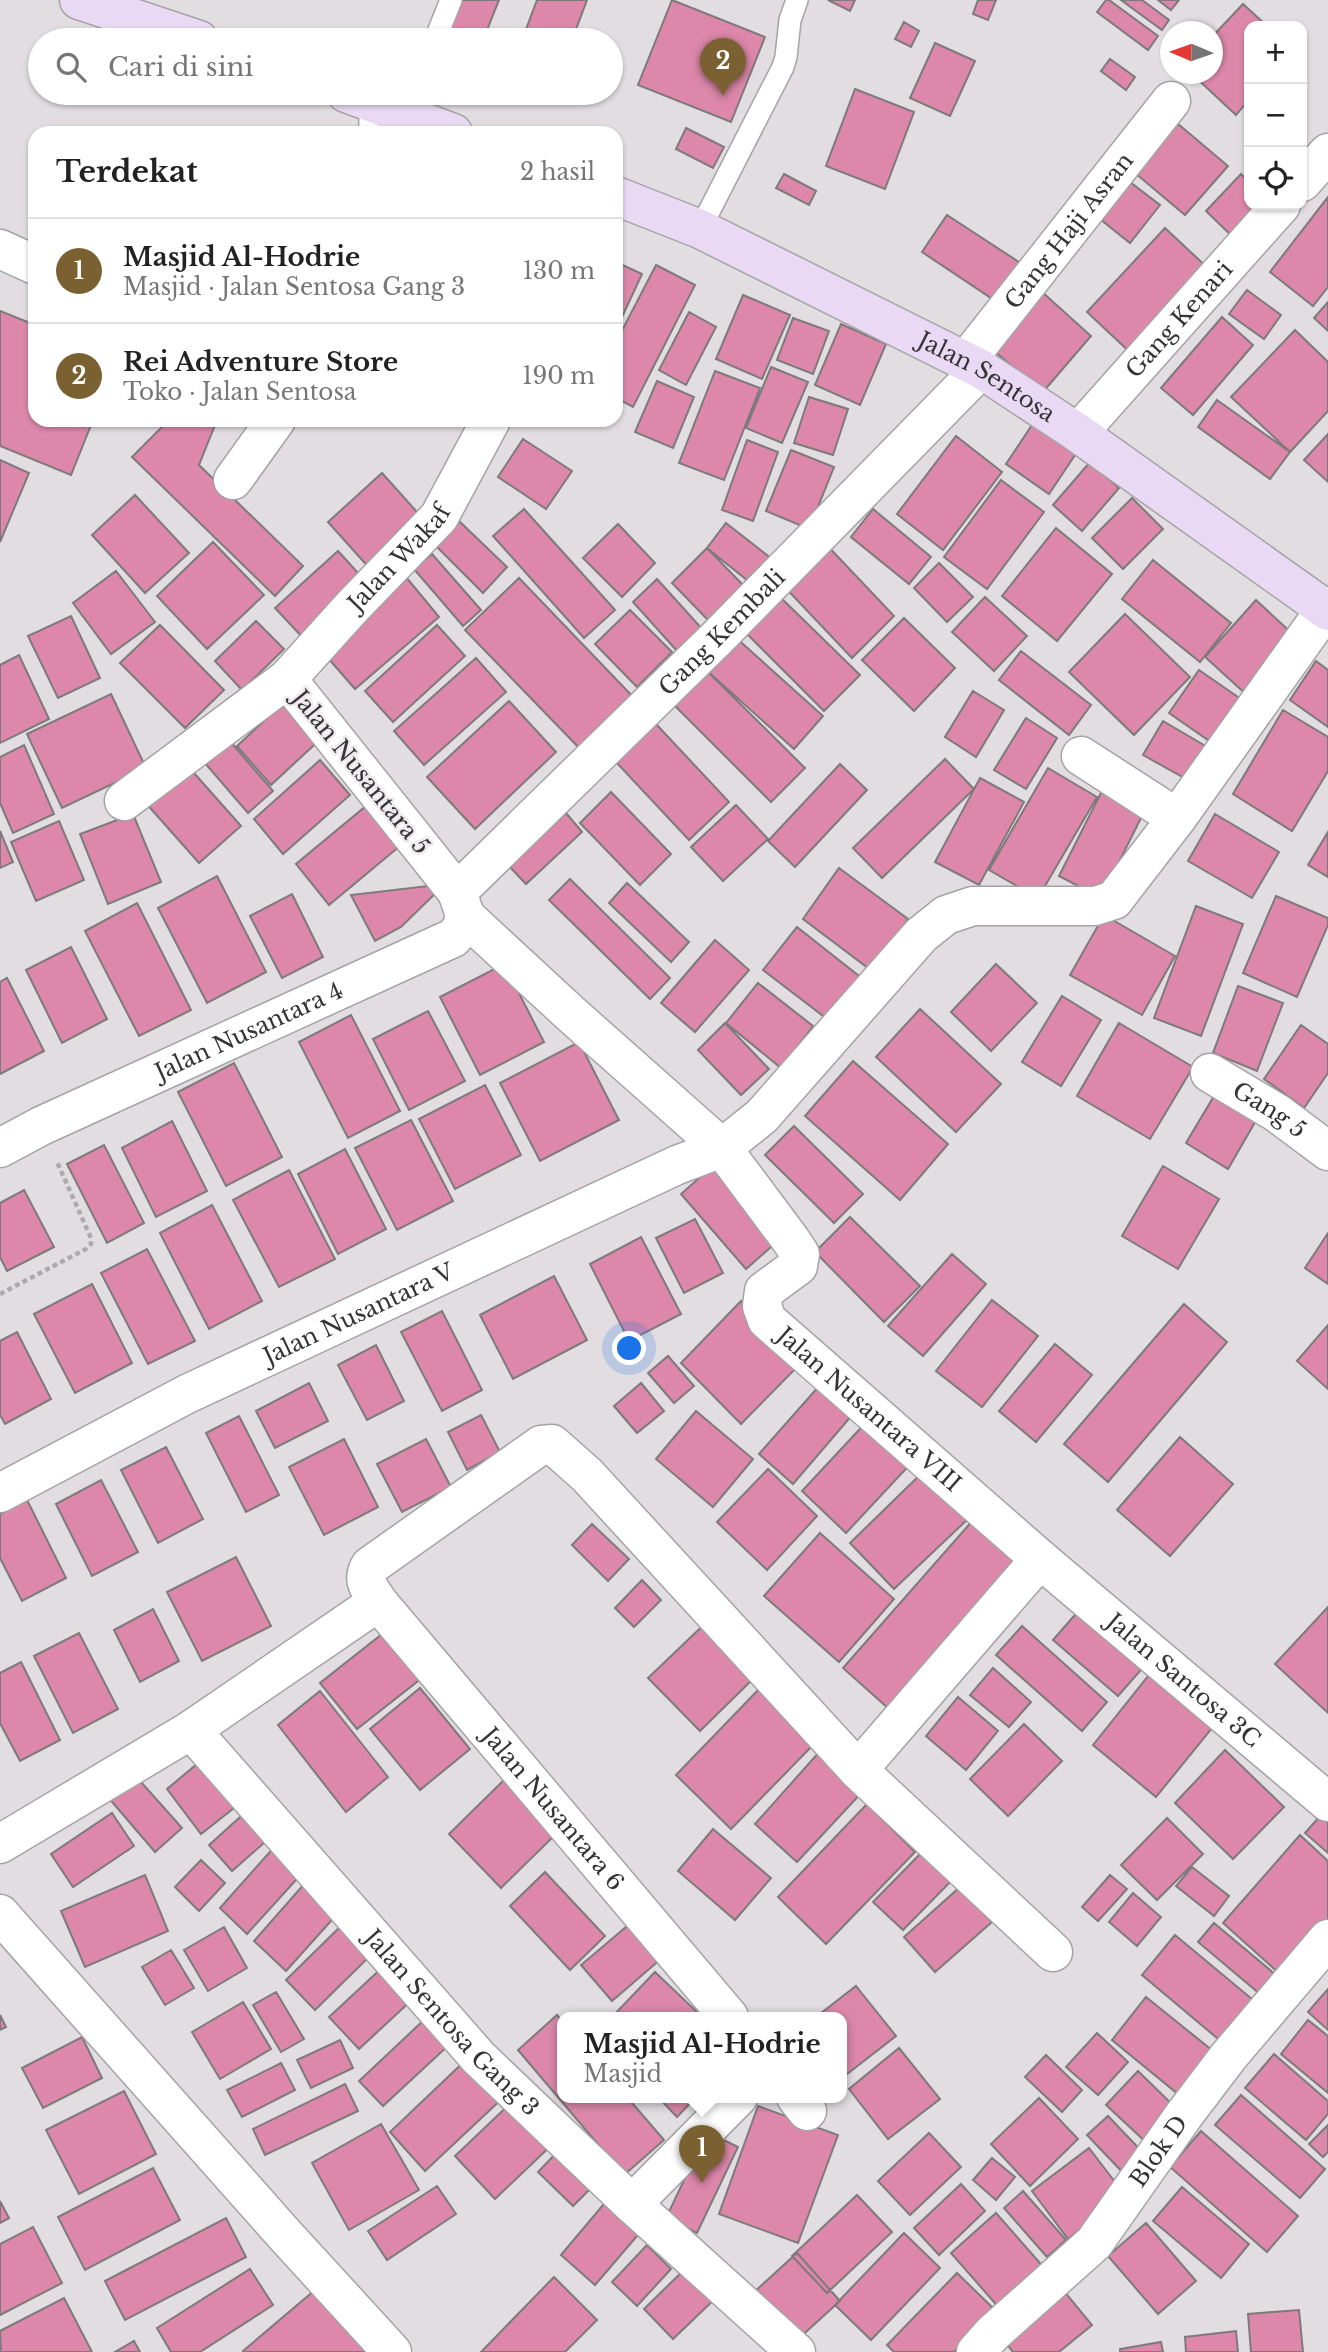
<!DOCTYPE html>
<html lang="id">
<meta charset="utf-8">
<style>
:root{--surface:#fff;--page:#f2f2f2;--text:#222;--muted:#767676;--line:#e0e0e0;--accent:#7b6132}
body{margin:0;font-family:"Libre Baskerville",serif;background:var(--page);color:var(--text)}
.controls{position:absolute;right:21px;top:21px;display:grid;overflow:hidden;border-radius:14px;box-shadow:0 2px 5px #0004}
.controls button{width:63px;height:63px;display:grid;place-items:center;padding:0;border:0;border-bottom:2px solid var(--line);background:var(--surface);color:var(--text);font:35px sans-serif}
.compass{position:absolute;left:1160px;top:21px;width:63px;height:63px;border-radius:50%;background:var(--surface);box-shadow:0 2px 5px #0004;rotate:272deg}
.you{position:absolute;left:630px;top:1349px;width:24px;height:24px;margin:-18px;border:5px solid #fff;border-radius:50%;background:#1a73e8;box-shadow:0 0 0 10px #1a73e833}
.badge{display:grid;place-items:center;width:46px;height:46px;border-radius:50%;background:var(--accent);color:#fff;font-size:23px;font-weight:700}
.pin{position:absolute;translate:-50% -58px;filter:drop-shadow(0 2px 4px #0008)}
.pin::after{content:'';position:absolute;top:37px;width:24px;height:21px;background:inherit;clip-path:polygon(0 0,100% 0,50% 100%)}
.popup{position:absolute;left:557px;top:2012px;width:290px;height:91px;box-sizing:border-box;display:grid;place-content:center;border-radius:14px;background:var(--surface);filter:drop-shadow(0 2px 5px #0005);font-size:23px;white-space:nowrap;color:var(--muted)}
.popup b{font-size:26px;color:var(--text)}
.popup::after{content:'';position:absolute;left:50%;top:100%;margin-left:-14px;border:14px solid transparent;border-top-color:var(--surface)}
.list{margin:0;padding:0;list-style:none}
h2{display:flex;justify-content:space-between;align-items:center;height:91px;margin:0;padding:0 28px;font-size:30px}
h2 small{font-size:23px;font-weight:400;color:var(--muted)}
.list li{display:grid;grid-template-columns:46px 1fr auto;gap:21px;align-items:center;box-sizing:border-box;height:105px;padding:0 28px;border-top:2px solid var(--line)}
.list b{display:block;font-size:26px;white-space:nowrap}
.list p{margin:0;font-size:23px;white-space:nowrap;color:var(--muted)}
.list em{font-size:23px;font-style:normal;color:var(--muted)}
.icon{flex:none;width:38px;height:38px;fill:none;stroke:currentColor;stroke-width:2;stroke-linecap:round;stroke-linejoin:round}
.map{position:relative;flex:none;width:1328px;height:2352px;overflow:hidden}
.search{position:absolute;background:var(--surface);box-shadow:0 2px 5px #0004;left:28px;top:28px;width:595px;height:77px;display:flex;align-items:center;gap:18px;box-sizing:border-box;padding:0 24px;border-radius:38px;color:var(--muted);font-size:26px}
.panel{position:absolute;background:var(--surface);box-shadow:0 2px 5px #0004;left:28px;top:126px;width:595px;height:301px;border-radius:21px}
.map>svg:first-child{display:block}
</style>
<div class="map">
<svg width="1328" height="2352" viewBox="0 0 1328 2352">
<rect width="100%" height="100%" fill="#e1dde0"/>
<path fill="#d8a" stroke="#7e797b" stroke-width="2" d="M460,0H499L483,40H444Z
M537,0H587L572,40H522Z
M672,0L765,37L731,122L638,85Z
M828,0H855L850,11Z
M978,0H996L988,20L973,14Z
M1106,0H1109L1158,36L1148,50L1097,12Z
M1121,0H1142L1169,20L1162,30Z
M1158,0H1179L1171,10Z
M1243,4L1267,26H1249V100L1236,115L1192,74H1212V37Z
M904,22L919,31L911,47L895,39Z
M935,43L975,61L950,116L910,98Z
M1110,59L1135,77L1126,90L1101,71Z
M855,89L914,112L885,189L826,166Z
M1177,123L1228,166L1185,215L1135,173Z
M686,128L724,147L713,168L676,149Z
M784,174L816,191L809,205L776,188Z
M1241,174L1249,182V205H1270L1237,241L1206,211Z
M1130,182L1160,205L1130,243L1100,219Z
M1328,197V287L1313,306L1270,272Z
M947,215L1025,266L1000,304L922,252Z
M1165,228L1213,273L1136,358L1087,312Z
M616,262L642,274L616,330Z
M656,265L695,285L633,407L616,398V342Z
M1247,290L1281,315L1264,339L1229,314Z
M1041,291L1091,336L1042,393L991,348Z
M743,295L790,315L762,379L716,359Z
M1328,302V331L1314,318Z
M0,311L35,325V420H93L71,475L0,446Z
M689,312L716,327L686,385L659,370Z
M1222,317L1253,345L1193,415L1161,388Z
M793,318L829,331L813,374L777,360Z
M841,324L886,344L860,405L815,385Z
M1295,330L1328,362V411L1290,452L1231,397Z
M771,367L808,382L782,443L746,428Z
M715,371L760,388L724,480L679,463Z
M657,381L694,397L673,448L635,432Z
M809,397L848,409L833,455L794,443Z
M1217,400L1290,452L1270,479L1198,427Z
M1040,413L1083,443L1049,494L1006,464Z
M164,420H217L199,465L303,566L275,596L132,457L161,428Z
M1328,434V482L1304,460Z
M956,436L1002,472L943,550L897,514Z
M523,439L572,471L546,509L498,477Z
M747,440L778,452L753,521L722,510Z
M791,450L834,467L809,529L766,511Z
M0,460L29,473L0,542Z
M1090,462L1119,488L1082,531L1053,505Z
M382,473L426,522L372,571L328,522Z
M1001,480L1044,512L987,589L944,557Z
M135,495L189,553L145,593L92,535Z
M1132,498L1163,529L1123,569L1092,538Z
M524,509L615,610L584,638L493,536Z
M873,509L931,557L909,584L851,537Z
M458,520L507,567L483,593L434,544Z
M726,523L772,559L752,584L707,548Z
M618,524L655,563L622,597L583,558Z
M1056,528L1112,574L1057,641L1002,596Z
M822,540L894,616L852,658L779,581Z
M213,542L264,595L207,649L157,596Z
M707,548L743,585L708,620L672,583Z
M338,551L368,584L306,641L275,608Z
M432,554L481,610L463,626L414,569Z
M1153,560L1231,623L1200,662L1122,599Z
M939,563L973,597L947,622L914,588Z
M116,571L155,622L111,654L73,603Z
M406,577L439,617L355,689L321,650Z
M519,578L637,701L584,753L465,630Z
M657,579L703,630L678,652L633,602Z
M776,593L860,675L824,711L742,629Z
M985,597L1027,636L994,671L952,632Z
M1256,600L1298,639L1247,695L1205,657Z
M630,610L672,652L637,687L595,644Z
M1125,614L1190,677L1134,735L1069,672Z
M71,616L100,678L58,698L28,636Z
M904,618L955,668L914,711L862,660Z
M256,621L284,649L242,690L215,661Z
M160,625L224,690L185,728L120,663Z
M437,625L465,656L393,722L365,691Z
M733,635L823,716L794,749L704,668Z
M1021,651L1091,705L1069,735L999,680Z
M19,655L49,719L0,743V665Z
M476,658L506,692L424,765L394,731Z
M1316,661L1328,670V727L1290,700Z
M704,668L805,768L771,802L671,702Z
M1199,670L1248,704L1218,747L1169,713Z
M973,691L1004,710L976,757L945,737Z
M111,694L146,768L62,808L27,734Z
M291,696L326,734L271,785L237,746Z
M509,701L556,752L475,829L427,777Z
M1283,710L1328,737V771L1292,831L1233,794Z
M1026,718L1057,738L1026,789L994,770Z
M1163,721L1214,751L1195,784L1143,755Z
M656,724L729,802L689,840L616,762Z
M223,733L273,791L248,813L198,755Z
M24,745L54,814L13,833L0,803V757Z
M945,759L974,789L882,878L853,848Z
M320,760L350,795L283,854L254,819Z
M186,764L241,826L199,863L144,801Z
M840,764L867,790L795,867L768,841Z
M1048,768L1097,797L1038,898L989,870Z
M980,778L1024,802L979,885L935,862Z
M1108,779L1150,800L1101,898L1059,876Z
M611,792L671,854L640,885L580,823Z
M736,805L768,839L723,881L691,847Z
M366,806L400,846L329,905L296,864Z
M566,813L582,832L526,884L509,866Z
M133,814L161,882L108,904L80,834Z
M1215,814L1279,852L1252,898L1188,861Z
M59,821L84,880L36,901L11,842Z
M0,831L13,862L0,868Z
M1328,832V877L1308,865Z
M839,868L908,919L872,971L803,919Z
M217,876L266,972L207,1003L158,908Z
M570,879L670,978L650,999L549,900Z
M627,883L689,942L671,962L609,903Z
M445,884L401,927L375,941L351,895Z
M292,894L323,957L282,978L250,916Z
M1276,896L1328,918V925L1297,997L1243,973Z
M137,903L191,1010L139,1036L85,931Z
M1196,906L1243,924L1201,1036L1154,1018Z
M1104,915L1175,956L1142,1015L1070,975Z
M797,927L859,976L827,1019L763,970Z
M715,940L749,970L695,1032L661,1003Z
M71,947L107,1019L62,1043L26,970Z
M504,964L544,1042L480,1075L440,997Z
M996,964L1037,1003L991,1051L951,1012Z
M7,978L44,1051L0,1074V982Z
M758,983L813,1026L781,1068L726,1023Z
M1238,986L1283,1003L1257,1071L1213,1053Z
M1062,996L1101,1020L1061,1086L1022,1062Z
M920,1009L1001,1084L956,1132L876,1057Z
M428,1011L465,1081L409,1110L373,1039Z
M351,1015L400,1111L348,1138L299,1042Z
M725,1023L769,1069L741,1095L698,1050Z
M1119,1023L1193,1067L1150,1139L1077,1096Z
M1301,1025L1328,1044V1073L1304,1108L1264,1079Z
M579,1042L619,1120L540,1161L500,1083Z
M853,1061L948,1144L900,1200L805,1116Z
M234,1063L282,1157L226,1186L178,1092Z
M485,1085L521,1155L455,1189L419,1119Z
M1217,1091L1258,1117L1228,1169L1186,1143Z
M411,1120L453,1201L397,1230L355,1148Z
M172,1121L207,1191L156,1217L122,1148Z
M794,1126L863,1194L834,1223L765,1155Z
M104,1145L144,1223L107,1243L67,1164Z
M345,1149L386,1229L338,1254L298,1174Z
M714,1165L779,1240L746,1269L681,1194Z
M1163,1166L1219,1199L1178,1269L1122,1236Z
M289,1170L335,1259L279,1287L233,1200Z
M24,1190L54,1247L7,1271L0,1257V1203Z
M212,1205L262,1301L209,1329L160,1233Z
M850,1217L920,1286L884,1322L815,1252Z
M695,1219L723,1273L684,1293L656,1238Z
M1328,1233V1284L1305,1268Z
M641,1237L681,1314L629,1341L590,1264Z
M147,1249L195,1341L148,1364L101,1273Z
M952,1254L986,1284L923,1356L888,1326Z
M554,1276L587,1340L513,1379L480,1315Z
M92,1284L132,1363L75,1393L34,1314Z
M992,1300L1038,1336L982,1407L936,1371Z
M741,1301L802,1362L741,1424L681,1363Z
M1184,1304L1227,1342L1108,1482L1064,1444Z
M442,1311L482,1390L442,1411L401,1332Z
M1328,1325V1389L1297,1361Z
M17,1332L51,1399L5,1424L0,1415V1341Z
M1055,1344L1092,1375L1036,1442L999,1411Z
M376,1345L404,1401L367,1420L338,1365Z
M668,1356L694,1386L674,1403L648,1373Z
M309,1383L328,1421L275,1448L256,1411Z
M641,1383L664,1411L637,1433L614,1406Z
M820,1385L853,1414L793,1484L759,1454Z
M696,1411L753,1459L713,1507L656,1459Z
M481,1415L500,1452L467,1470L448,1432Z
M239,1416L279,1495L246,1512L206,1433Z
M872,1416L916,1458L846,1533L802,1491Z
M1180,1437L1233,1484L1170,1556L1117,1510Z
M344,1439L378,1507L324,1535L289,1467Z
M426,1439L451,1487L402,1512L377,1464Z
M166,1447L203,1519L158,1543L121,1470Z
M768,1469L817,1516L767,1570L717,1522Z
M925,1470L970,1517L894,1589L850,1543Z
M101,1480L138,1552L92,1576L56,1504Z
M27,1500L66,1578L22,1601L0,1558V1514Z
M974,1519L1029,1567L898,1717L843,1668Z
M592,1524L629,1559L608,1581L572,1545Z
M820,1533L894,1599L839,1662L764,1596Z
M236,1557L271,1626L202,1661L167,1592Z
M642,1580L661,1600L634,1627L615,1608Z
M1328,1607V1713L1275,1664Z
M1081,1608L1146,1664L1118,1696L1053,1640Z
M153,1609L179,1661L140,1682L114,1630Z
M713,1616L763,1669L700,1731L648,1678Z
M1022,1626L1107,1702L1082,1731L996,1655Z
M391,1627L427,1674L357,1729L320,1683Z
M79,1633L118,1709L73,1733L34,1656Z
M21,1662L60,1740L20,1761L0,1723V1673Z
M993,1668L1031,1702L1009,1727L970,1695Z
M1153,1670L1217,1722L1156,1797L1093,1745Z
M761,1687L816,1742L731,1829L676,1775Z
M420,1688L470,1749L420,1790L370,1729Z
M320,1691L388,1777L346,1812L278,1725Z
M958,1697L998,1731L966,1770L926,1736Z
M1024,1724L1062,1761L1008,1816L970,1779Z
M821,1750L864,1790L797,1862L755,1824Z
M1225,1750L1284,1807L1233,1859L1175,1803Z
M203,1759L239,1804L201,1834L167,1789Z
M133,1773L182,1828L155,1852L107,1796Z
M509,1775L561,1829L501,1888L449,1834Z
M867,1804L915,1852L826,1944L778,1897Z
M1328,1807V1853L1305,1833Z
M249,1809L272,1836L232,1871L209,1845Z
M112,1813L134,1846L73,1887L51,1854Z
M1167,1818L1203,1854L1157,1900L1121,1865Z
M713,1829L771,1878L735,1920L678,1871Z
M1300,1835L1328,1861V1921L1281,1975L1223,1923Z
M277,1844L305,1870L247,1934L220,1908Z
M928,1846L957,1875L903,1930L873,1902Z
M201,1860L225,1883L199,1911L175,1887Z
M1192,1867L1229,1896L1214,1916L1176,1886Z
M545,1872L605,1936L570,1970L510,1906Z
M145,1875L168,1931L85,1967L61,1911Z
M1110,1875L1127,1889L1098,1921L1082,1907Z
M306,1882L339,1912L286,1971L254,1941Z
M960,1887L992,1922L935,1972L904,1937Z
M1133,1893L1161,1917L1137,1946L1109,1922Z
M639,1916L669,1952L612,2001L581,1965Z
M346,1921L375,1951L315,2010L286,1980Z
M1214,1923L1276,1975L1260,1994L1198,1942Z
M224,1927L247,1968L208,1991L184,1950Z
M1175,1935L1264,2009L1230,2049L1142,1975Z
M171,1950L194,1988L165,2005L142,1967Z
M385,1965L414,1998L359,2049L329,2017Z
M655,1972L696,2011L691,2017H612Z
M856,1986L896,2036L842,2078V2017H816Z
M1328,1989V2030L1308,2012Z
M276,1992L304,2039L281,2052L253,2005Z
M1146,1997L1218,2055L1184,2099L1112,2040Z
M243,2002L271,2049L220,2079L192,2032Z
M0,2015L6,2027L0,2030Z
M557,2015L562,2021V2097H627L664,2140L624,2175L518,2050Z
M426,2018L450,2044L383,2106L359,2081Z
M1308,2020L1328,2036V2093L1281,2054Z
M1097,2033L1128,2062L1098,2095L1066,2067Z
M82,2037L102,2078L43,2108L22,2068Z
M340,2040L353,2068L311,2088L297,2060Z
M899,2048L940,2099L888,2139L849,2089Z
M1274,2054L1328,2101V2114L1306,2140L1245,2088Z
M1046,2055L1082,2090L1062,2112L1025,2077Z
M470,2056L506,2095L425,2171L390,2132Z
M281,2063L295,2090L242,2117L227,2090Z
M1138,2071L1180,2112L1149,2145L1106,2105Z
M345,2084L358,2111L265,2155L253,2129Z
M124,2091L156,2154L79,2194L46,2130Z
M1241,2095L1325,2169L1300,2198L1215,2125Z
M518,2096L558,2139L495,2199L455,2156Z
M658,2097H696L677,2117Z
M1039,2098L1078,2139L1030,2186L991,2144Z
M758,2106L838,2135L798,2243L719,2214Z
M1108,2116L1149,2159L1128,2178L1087,2135Z
M381,2124L419,2190L349,2230L312,2163Z
M1328,2125V2152L1323,2157L1309,2144Z
M1201,2131L1298,2216L1267,2252L1170,2167Z
M707,2132L738,2147L697,2233L666,2218Z
M929,2133L961,2167L910,2215L878,2181Z
M562,2147L598,2181L573,2206L538,2172Z
M1089,2148L1125,2195L1068,2239L1032,2191Z
M992,2158L1015,2177L996,2200L973,2180Z
M153,2168L180,2220L85,2270L58,2217Z
M961,2184L985,2211L939,2255L914,2228Z
M437,2186L456,2214L387,2260L368,2231Z
M1182,2187L1249,2244L1221,2278L1153,2221Z
M1023,2191L1066,2240L1047,2257L1004,2208Z
M614,2192L649,2222L595,2285L561,2255Z
M857,2195L892,2232L827,2293L792,2256Z
M0,2201L9,2218L0,2223Z
M996,2213L1046,2270L1001,2310L951,2253Z
M226,2218L246,2257L125,2320L105,2281Z
M1146,2223L1196,2281L1158,2314L1108,2256Z
M33,2227L62,2283L0,2315V2244Z
M904,2233L940,2268L871,2340L835,2305Z
M647,2245L671,2269L637,2306L612,2282Z
M797,2253L840,2301L796,2341L753,2293Z
M690,2264L720,2294L673,2339L644,2309Z
M250,2269L273,2305L200,2352H171L157,2328Z
M957,2273L995,2310L954,2352H894L887,2345Z
M554,2277L597,2320L565,2352H481Z
M322,2284L378,2352H244L243,2351Z
M1059,2285L1092,2325L1059,2352H1013L998,2334Z
M64,2298L92,2352H1L0,2331Z
M1299,2310L1303,2352H1251L1248,2314Z
M1236,2331L1238,2352H1186L1185,2337Z
M134,2341L140,2352H115Z
M1161,2342L1163,2352H1120V2349Z"/>
<g fill="none" stroke-linecap="round" stroke-linejoin="round">
<defs>
<path id="lane" d="M435,40L451,0
M700,229L783,67L786,57L790,20L797,0"/>
<g id="street">
<path d="M378,133L379,105"/>
<path d="M1302,182L1328,153"/>
<path d="M0,249L35,265"/>
<path id="s1" d="M966,361L1171,101"/>
<path id="s2" d="M1078,433L1281,205"/>
<path d="M233,480L276,420"/>
<path d="M1081,756L1177,818"/>
<path id="s3" d="M124,801L287,679L352,607L439,517L491,420"/>
<path id="s4" d="M457,892L717,638L981,369"/>
<path id="s5" d="M465,916L571,1014L722,1148L790,1239L800,1254L798,1266L764,1291L762,1306L767,1320L1040,1559L1328,1802"/>
<path id="s6" d="M1210,1073L1277,1113L1328,1151"/>
<path id="s7" d="M0,1148L41,1126L453,938C470,921 464,912 457,892L287,679"/>
<path id="s8" d="M0,1493L187,1394L677,1165L722,1148L762,1116L921,935L946,915L973,906H1095L1114,900L1177,818L1328,606"/>
<path id="s9" d="M378,1602L729,2017"/>
<path id="s10" d="M191,1730L479,2058L632,2204L796,2352"/>
<path d="M858,1770L1040,1559"/>
<path d="M0,1844L191,1730L378,1602C370,1589 361,1581 370,1566L541,1445L552,1444L587,1475L858,1770L1053,1952"/>
<path d="M0,1914L284,2234L392,2352"/>
<path d="M796,2097L807,2111"/>
<path d="M632,2204L738,2097"/>
<path id="s11" d="M976,2352L992,2334L1094,2243L1184,2115L1228,2057L1328,1939"/>
</g>
<g id="secondary">
<path d="M79,0L199,40"/>
<path d="M346,93L453,133"/>
<path id="s12" d="M616,196L700,229L981,369L1078,433L1328,611"/>
</g>
</defs>
<use href="#lane" stroke="#a6a3a5" stroke-width="24"/>
<use href="#street" stroke="#a6a3a5" stroke-width="41"/>
<use href="#secondary" stroke="#a6a3a5" stroke-width="41"/>
<path stroke="#adaaac" stroke-width="4.5" stroke-dasharray="5 3.5" stroke-linecap="butt" d="M0,1294L86,1249L91,1244V1238L57,1162"/>
<use href="#lane" stroke="#fff" stroke-width="21"/>
<use href="#street" stroke="#fff" stroke-width="38"/>
<use href="#secondary" stroke="#ead9f5" stroke-width="38"/>
</g>
<g text-anchor="middle" dominant-baseline="central" stroke-width="5" stroke-linejoin="round" paint-order="stroke">
<g font-size="23" fill="#363435" stroke="#eeeaed">
<text stroke="none"><textPath href="#s1" startOffset="166">Gang Haji Asran</textPath></text>
<text stroke="none"><textPath href="#s2" startOffset="152">Gang Kenari</textPath></text>
<text stroke="none"><textPath href="#s12" startOffset="413">Jalan Sentosa</textPath></text>
<text stroke="none"><textPath href="#s3" startOffset="369">Jalan Wakaf</textPath></text>
<text stroke="none"><textPath href="#s4" startOffset="371">Gang Kembali</textPath></text>
<text transform="translate(361 772) rotate(51)">Jalan Nusantara 5</text>
<text stroke="none"><textPath href="#s7" startOffset="275">Jalan Nusantara 4</textPath></text>
<text stroke="none"><textPath href="#s6" startOffset="70">Gang 5</textPath></text>
<text stroke="none"><textPath href="#s8" startOffset="401">Jalan Nusantara V</textPath></text>
<text stroke="none"><textPath href="#s5" startOffset="698">Jalan Nusantara VIII</textPath></text>
<text stroke="none"><textPath href="#s5" startOffset="1113">Jalan Santosa 3C</textPath></text>
<text stroke="none"><textPath href="#s9" startOffset="271">Jalan Nusantara 6</textPath></text>
<text stroke="none"><textPath href="#s10" startOffset="392">Jalan Sentosa Gang 3</textPath></text>
<text stroke="none"><textPath href="#s11" startOffset="273">Blok D</textPath></text>
</g>
</g>
</svg>
<div class="controls">
<button>+</button>
<button>−</button>
<button><svg class="icon" aria-label="locate" viewBox="0 0 24 24"><circle cx="12" cy="12" r="6"/><path d="M12 2v4M12 18v4M2 12h4M18 12h4"/></svg></button>
</div>
<svg class="compass" viewBox="-18 -18 36 36"><path d="M0-13l5 13h-10z" fill="#e53935"/><path d="M0 13l5-13h-10z" fill="#767676"/></svg>
<div class="you"></div>
<div class="pin badge" style="left:702px;top:2183px">1</div>
<div class="popup"><b>Masjid Al-Hodrie</b>Masjid</div>
<div class="pin badge" style="left:723px;top:96px">2</div>
<div class="search"><svg class="icon" aria-label="search" viewBox="0 0 24 24"><circle cx="10" cy="10" r="6"/><path d="M15 15l6 6"/></svg>Cari di sini</div>
<section class="panel">
<h2>Terdekat<small>2 hasil</small></h2>
<ul class="list">
<li><span class="badge">1</span><div><b>Masjid Al-Hodrie</b><p>Masjid · Jalan Sentosa Gang 3</p></div><em>130 m</em></li>
<li><span class="badge">2</span><div><b>Rei Adventure Store</b><p>Toko · Jalan Sentosa</p></div><em>190 m</em></li>
</ul>
</section>
</div>
